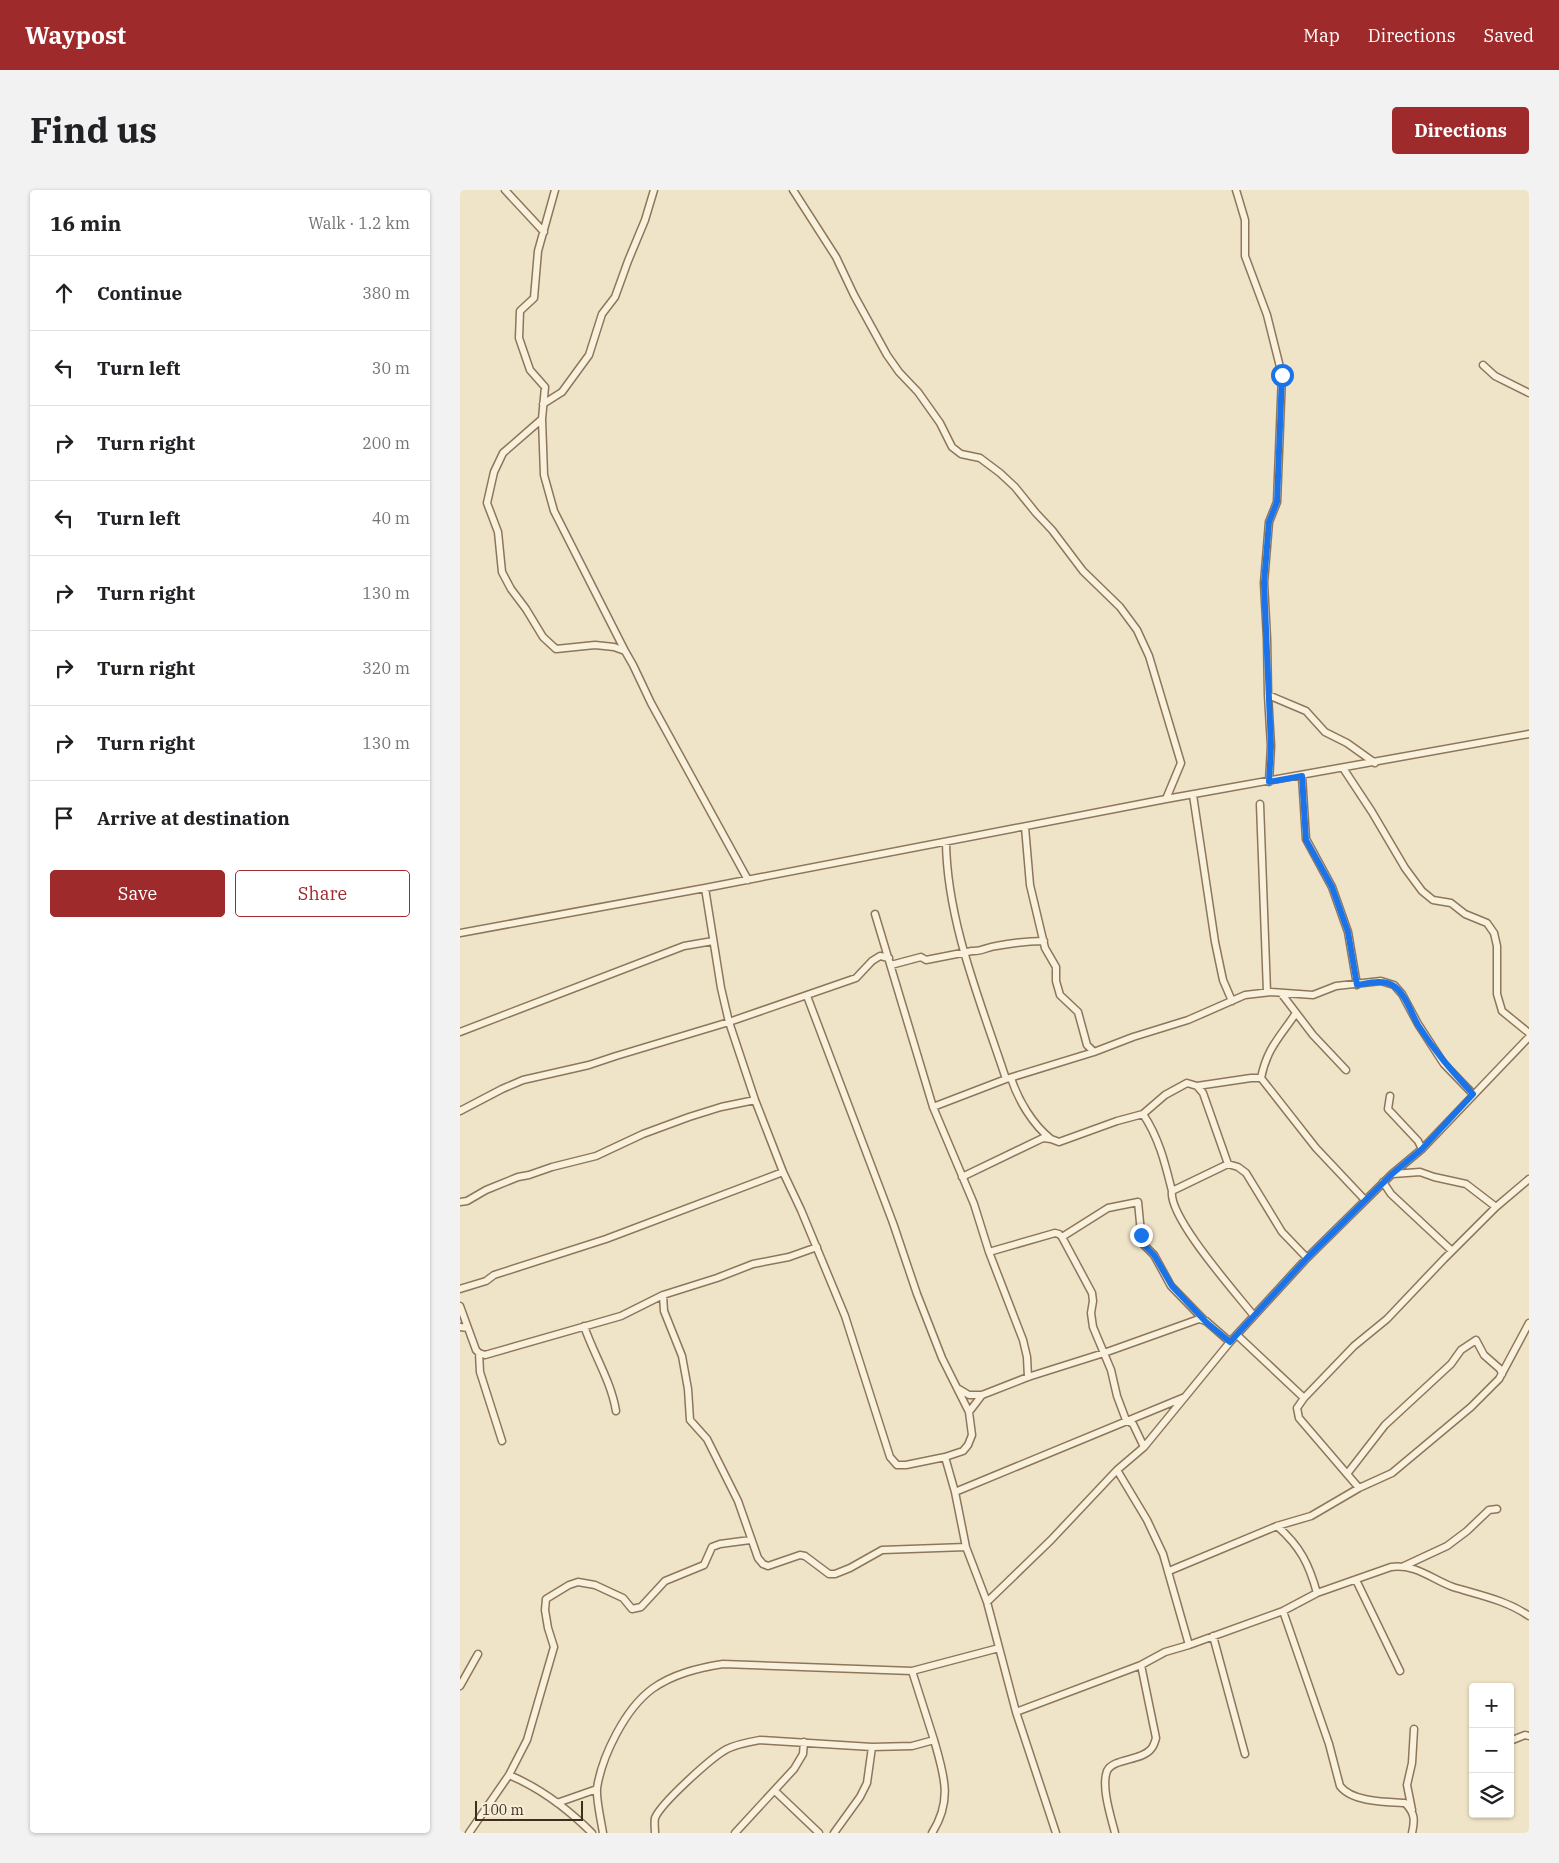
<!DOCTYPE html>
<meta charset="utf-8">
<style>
:root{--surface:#fff;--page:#f2f2f2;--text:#202124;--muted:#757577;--line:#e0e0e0;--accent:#9e2a2b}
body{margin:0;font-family:"IBM Plex Serif",serif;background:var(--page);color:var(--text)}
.controls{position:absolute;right:15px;bottom:15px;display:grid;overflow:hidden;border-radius:5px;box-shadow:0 1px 4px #0004}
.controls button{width:45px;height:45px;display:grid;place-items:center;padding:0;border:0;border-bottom:1px solid var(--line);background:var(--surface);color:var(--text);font:25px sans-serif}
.scale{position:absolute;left:15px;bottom:12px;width:108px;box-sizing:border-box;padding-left:5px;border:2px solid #3d2e20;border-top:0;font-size:14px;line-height:18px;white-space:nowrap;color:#3d2e20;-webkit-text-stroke:4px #f7eed8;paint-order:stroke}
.stop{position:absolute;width:15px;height:15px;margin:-11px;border:4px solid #1a73e8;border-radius:50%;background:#fff}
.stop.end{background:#1a73e8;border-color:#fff;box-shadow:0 1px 5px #0008}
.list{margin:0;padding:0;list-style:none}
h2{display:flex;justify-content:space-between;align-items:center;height:65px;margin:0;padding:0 20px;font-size:21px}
h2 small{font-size:16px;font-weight:400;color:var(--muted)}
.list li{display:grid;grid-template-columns:32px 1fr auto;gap:15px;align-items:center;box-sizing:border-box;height:75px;padding:0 20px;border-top:1px solid var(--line)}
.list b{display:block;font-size:19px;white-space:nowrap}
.list em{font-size:16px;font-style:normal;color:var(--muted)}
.actions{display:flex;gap:10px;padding:15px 20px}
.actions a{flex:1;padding:11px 0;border:1px solid var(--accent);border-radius:5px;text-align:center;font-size:18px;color:var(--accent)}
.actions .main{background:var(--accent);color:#fff}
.icon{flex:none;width:28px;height:28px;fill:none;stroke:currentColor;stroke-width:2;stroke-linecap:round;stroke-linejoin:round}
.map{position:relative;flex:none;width:1069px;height:1643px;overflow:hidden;border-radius:5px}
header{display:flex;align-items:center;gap:30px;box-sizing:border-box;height:70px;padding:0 25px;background:var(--accent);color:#fff}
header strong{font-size:24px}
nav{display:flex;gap:28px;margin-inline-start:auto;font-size:18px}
.intro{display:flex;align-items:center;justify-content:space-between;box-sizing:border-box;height:120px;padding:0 30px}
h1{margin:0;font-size:35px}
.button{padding:12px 22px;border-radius:5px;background:var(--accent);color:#fff;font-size:18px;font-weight:700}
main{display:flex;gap:30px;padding:0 30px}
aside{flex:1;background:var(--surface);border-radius:5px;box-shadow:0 1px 4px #0004}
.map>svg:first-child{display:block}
</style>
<header>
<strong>Waypost</strong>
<nav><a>Map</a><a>Directions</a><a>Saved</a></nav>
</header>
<div class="intro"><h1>Find us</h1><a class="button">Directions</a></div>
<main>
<aside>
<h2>16 min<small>Walk · 1.2 km</small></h2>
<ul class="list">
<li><svg class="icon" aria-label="ahead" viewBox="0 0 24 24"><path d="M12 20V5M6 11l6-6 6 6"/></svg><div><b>Continue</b></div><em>380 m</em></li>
<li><svg class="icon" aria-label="left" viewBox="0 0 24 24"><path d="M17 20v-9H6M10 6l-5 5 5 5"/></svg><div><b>Turn left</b></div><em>30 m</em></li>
<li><svg class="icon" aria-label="right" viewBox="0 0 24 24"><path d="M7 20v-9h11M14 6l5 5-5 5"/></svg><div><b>Turn right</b></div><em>200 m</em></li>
<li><svg class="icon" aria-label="left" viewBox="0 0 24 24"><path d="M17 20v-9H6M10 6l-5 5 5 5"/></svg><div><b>Turn left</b></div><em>40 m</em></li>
<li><svg class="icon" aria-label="right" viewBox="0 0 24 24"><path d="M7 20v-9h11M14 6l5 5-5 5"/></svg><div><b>Turn right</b></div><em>130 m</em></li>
<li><svg class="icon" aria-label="right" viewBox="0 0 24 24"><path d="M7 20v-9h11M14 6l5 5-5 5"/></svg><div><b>Turn right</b></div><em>320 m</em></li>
<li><svg class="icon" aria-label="right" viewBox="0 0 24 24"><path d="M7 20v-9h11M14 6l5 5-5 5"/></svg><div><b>Turn right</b></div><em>130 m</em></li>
<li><svg class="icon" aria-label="arrive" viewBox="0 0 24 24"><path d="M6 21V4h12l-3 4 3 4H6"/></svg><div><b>Arrive at destination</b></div></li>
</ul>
<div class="actions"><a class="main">Save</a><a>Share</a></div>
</aside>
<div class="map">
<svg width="1069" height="1643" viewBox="0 0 1069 1643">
<rect width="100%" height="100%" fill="#f0e4c8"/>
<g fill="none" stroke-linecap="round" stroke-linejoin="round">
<defs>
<path id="street" d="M45,0L84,42
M95,0L78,61L74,108L60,121L59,148L70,180L85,197L82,229L43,263L34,282L27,313L38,342L42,382L51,399L66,419L83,447L96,459L135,455L154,457L165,461L173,475L191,513L288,690
M333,0L376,67L394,105L427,165L439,182L458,202L480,233L492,257L501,264L520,268L540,283L555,297L576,323L592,340L623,381L660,417L677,440L689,466L721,573L706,609
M776,0L785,30V66L807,125L822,185L817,312L809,332L804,393L807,449L808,505L846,521L865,542L887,553L915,573
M1023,175L1035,186L1069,203
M83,214L102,202L129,165L142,124L155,107L168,71L185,30L194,0
M82,229L84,285L94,321L165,461
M808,505L811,556L809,592
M883,578L912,622L945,678L962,701L973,710L991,713L1005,724L1027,733L1034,743L1037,756V804L1042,821L1069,843
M842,586L846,649L872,697L888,742L897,795
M733,605L755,752L763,790L772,811
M800,614L807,802
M565,637L570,695L585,758L596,777V791L600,805L618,822L627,855L634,862L673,847L728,830L785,805L811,802L853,805L876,796L921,791L934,795L942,804L958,834L984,874L1013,904
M486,652C487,732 521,813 546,889
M245,698L261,798L269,832L295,910L323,982L341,1020L385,1126L430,1267L437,1275H446L485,1267L495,1302L506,1357L527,1412L556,1522L596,1643
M415,724L473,917L514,1014L529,1062L563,1150L567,1167L568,1187
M0,743L245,698L706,609L1069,544
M431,775L461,767L466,770L512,761C521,762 527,757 536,756C552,753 567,751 584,751
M821,803L853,845L886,880
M347,806L433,1033L457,1104L482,1168L509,1222L512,1245L508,1255L503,1261L485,1267
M0,842L224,756L253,751
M551,888C558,910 573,935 591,949
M801,888C807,858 820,847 836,823
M737,896L791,888H801L856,958L905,1010
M930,906L928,919L958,951L962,959
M473,917L546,889L634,862
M0,921L42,899L63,890L129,875L156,866L269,832L396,788L412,771L420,766L429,768
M683,924C699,948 705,973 712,1001
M933,984L960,982L974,987L1006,994L1036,1017
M502,987L583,948L591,949L599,952L657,931L683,924L705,905L727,893L737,896L743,903L768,974
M923,992L931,1004L992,1061
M0,1012L7,1011L26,1000L58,987L69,985L92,977L136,966L183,944L229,927L261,917L295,910
M602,1047L648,1018L678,1012L682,1053L694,1065L711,1096L745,1131
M529,1062L595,1043L599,1044L602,1047L632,1103L633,1111L631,1123L633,1137L651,1180L657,1206L666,1230L673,1234L684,1257
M0,1099L26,1091L34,1085L146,1049L323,982
M203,1105L204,1121L222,1166L228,1199L230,1230L247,1249L278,1311L298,1368L303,1374L308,1376L340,1365L345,1366L369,1384H375L390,1378L422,1360L506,1357
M0,1116L16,1160L19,1163L25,1165L161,1126L203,1105L257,1088L293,1074L329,1067L357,1057
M794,1126C776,1103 708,1027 712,1001L768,974L778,977L786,983L822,1042L847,1068
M124,1136C134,1165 151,1191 156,1221
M0,1137L8,1138
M777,1145L844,1208
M19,1163L20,1182L42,1251
M499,1199L509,1205H522L568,1187L644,1163L739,1129L746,1131L770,1152
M509,1222L522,1205
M657,1280L687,1330L703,1364L729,1455
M887,1284L925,1235L991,1174L1001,1160L1016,1150L1024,1165L1040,1179L1042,1184
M899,1298L839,1228L837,1218L844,1208L894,1156L927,1129L984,1069L1036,1017L1069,989
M495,1302L725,1207
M817,1336C840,1356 849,1374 857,1403
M944,1376L987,1356L1007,1341L1029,1320L1037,1319
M709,1381L817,1336L851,1326L899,1298L932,1283L1011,1217L1039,1189L1069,1133
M896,1390L940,1481
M527,1412L591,1350L657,1280L684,1257L770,1152L847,1068L932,984L962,959L1069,847
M823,1421L869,1554L880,1596C892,1612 926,1612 945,1613C955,1623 955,1630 952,1643
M753,1446L785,1564
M0,1496L18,1464
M556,1522L681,1475L705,1462L729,1455L823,1421L857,1403L931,1377C957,1374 971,1389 993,1397C1019,1405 1046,1410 1069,1426
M1050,1551L1065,1545L1069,1546
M49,1585C80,1598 108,1619 132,1643
M315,1601L359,1643
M97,1613L137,1599
M952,1620L947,1595L952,1573L954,1539
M9,1643L49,1585L67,1550L94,1457L88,1438L85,1420L86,1409L109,1395L118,1392L135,1395L163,1408L172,1419L181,1417L205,1391L244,1375L252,1357L260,1354L290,1350
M143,1643C141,1630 136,1610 137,1598C142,1566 165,1519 192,1499C213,1484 238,1478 263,1474L452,1481
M195,1643C195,1638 194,1633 195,1628C201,1613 252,1567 267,1559C277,1554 289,1552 300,1550L412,1557L452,1556L474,1550L452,1481L539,1458
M275,1643L334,1579L343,1564L344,1552
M374,1643L400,1607L407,1593L412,1557
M472,1643C493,1610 484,1585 474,1550
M655,1643C651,1627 641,1597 647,1581C653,1568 682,1571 691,1559C694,1556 695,1551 696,1548L681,1475"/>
</defs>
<use href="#street" stroke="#8d765c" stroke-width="9"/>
<use href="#street" stroke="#faf1dc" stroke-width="6"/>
</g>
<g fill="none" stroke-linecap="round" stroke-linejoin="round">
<path stroke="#1a73e8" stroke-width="6" d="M681,1045L682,1053L694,1065L712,1096L746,1132L770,1152L847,1068L932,984L962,959L1013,904C992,881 975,862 958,835C951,823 946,805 934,796C923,789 909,793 897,795L888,742L872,697L846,650L842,586L809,592L811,556L804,393L809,332L817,312L822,185"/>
</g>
</svg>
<div class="controls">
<button>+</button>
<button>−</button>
<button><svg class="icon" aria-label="layers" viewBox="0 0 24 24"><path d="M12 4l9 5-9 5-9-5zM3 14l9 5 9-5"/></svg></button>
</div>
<div class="scale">100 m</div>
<div class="stop" style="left:822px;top:185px"></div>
<div class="stop end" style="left:681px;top:1045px"></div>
</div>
</main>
